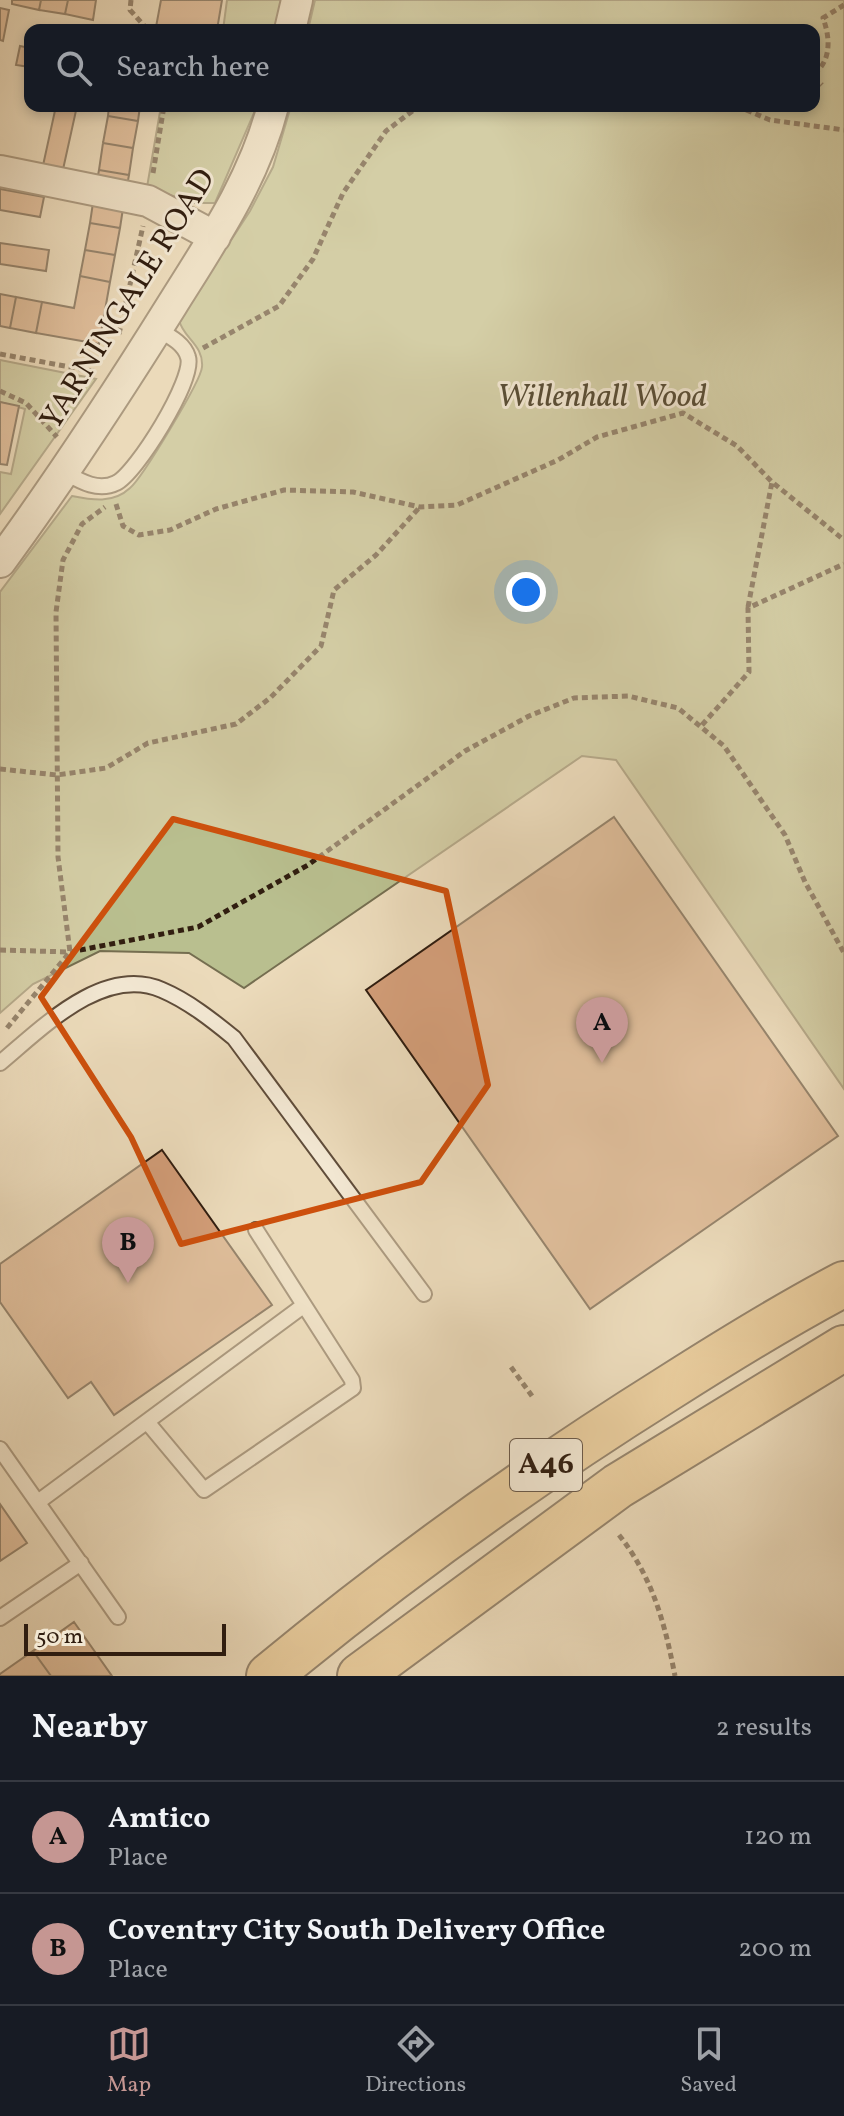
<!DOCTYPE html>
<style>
:root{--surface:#171b24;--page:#20242c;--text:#f1f3f6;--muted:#9ea1a6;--line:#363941;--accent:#c59692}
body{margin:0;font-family:Vollkorn,serif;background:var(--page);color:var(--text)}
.scale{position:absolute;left:24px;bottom:20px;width:202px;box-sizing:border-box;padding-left:8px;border:4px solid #311e10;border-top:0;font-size:22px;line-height:28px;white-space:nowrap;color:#311e10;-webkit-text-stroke:6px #f2e7d2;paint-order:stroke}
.you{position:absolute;left:526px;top:592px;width:28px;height:28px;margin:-20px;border:6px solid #fff;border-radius:50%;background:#1a73e8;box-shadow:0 0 0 12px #1a73e833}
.badge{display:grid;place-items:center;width:52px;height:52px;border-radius:50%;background:var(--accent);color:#111;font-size:26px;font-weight:700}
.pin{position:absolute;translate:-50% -66px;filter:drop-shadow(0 2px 4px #0008)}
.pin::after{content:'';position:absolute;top:42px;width:28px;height:24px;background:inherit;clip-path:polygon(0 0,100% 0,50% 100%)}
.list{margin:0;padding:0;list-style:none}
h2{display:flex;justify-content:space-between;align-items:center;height:104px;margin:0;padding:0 32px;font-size:34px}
h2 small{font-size:26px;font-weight:400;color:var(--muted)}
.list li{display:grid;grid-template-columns:52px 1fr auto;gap:24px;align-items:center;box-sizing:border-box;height:112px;padding:0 32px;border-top:2px solid var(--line)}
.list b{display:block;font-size:30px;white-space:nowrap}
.list p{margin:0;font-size:26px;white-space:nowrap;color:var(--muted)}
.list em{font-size:26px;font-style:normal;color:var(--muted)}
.icon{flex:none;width:44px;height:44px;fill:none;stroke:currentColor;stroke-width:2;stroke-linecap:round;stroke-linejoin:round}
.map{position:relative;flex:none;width:844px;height:1676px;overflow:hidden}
.search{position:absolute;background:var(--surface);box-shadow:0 4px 12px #0003;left:24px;right:24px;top:24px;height:88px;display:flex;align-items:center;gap:20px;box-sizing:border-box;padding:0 28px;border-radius:16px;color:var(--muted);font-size:30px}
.sheet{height:328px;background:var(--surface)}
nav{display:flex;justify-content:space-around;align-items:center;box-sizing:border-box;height:112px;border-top:2px solid var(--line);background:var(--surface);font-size:22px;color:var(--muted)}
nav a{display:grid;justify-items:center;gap:4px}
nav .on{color:var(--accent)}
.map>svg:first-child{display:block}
</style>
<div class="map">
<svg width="844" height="1676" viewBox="0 0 844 1676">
<rect width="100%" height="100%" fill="#ebdaba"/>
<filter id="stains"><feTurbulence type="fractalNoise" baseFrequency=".0025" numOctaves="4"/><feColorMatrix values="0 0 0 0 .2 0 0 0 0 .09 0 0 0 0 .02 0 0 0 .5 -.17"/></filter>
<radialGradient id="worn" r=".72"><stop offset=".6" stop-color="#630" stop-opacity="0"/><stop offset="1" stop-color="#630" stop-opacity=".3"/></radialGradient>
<path fill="#b9bf8f" stroke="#756e50" stroke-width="2" d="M227,0H282L276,30H223Z
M315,0H844V1089L616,760L582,756L244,988L189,953L100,951L33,984L0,1013V592L72,496C92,500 113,504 130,488C142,478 201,381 202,367C204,345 183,338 179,320L250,211L273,167L291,106H814V30H308Z
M161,106H257L215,203H193L147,187Z
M0,360L96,379L0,514V472L11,474L25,409L0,402Z"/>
<path fill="#d29d78" stroke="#311e10" stroke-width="2" d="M12,0H41L39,10L12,4Z
M41,0H68L65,14L39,10Z
M68,0H96L93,20L65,14Z
M161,0H222L217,30L156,27Z
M0,8L9,10L3,41L0,40Z
M20,46L30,48V67L16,65Z
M56,106H77L62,174L42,170Z
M109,106H140L138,121L108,116Z
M108,116L138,121L133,148L103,143Z
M103,143L133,148L129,175L99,170Z
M99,170L129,175L124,202L94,196Z
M0,189L44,197L40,217L0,210Z
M94,196L124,202L120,228L90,223Z
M90,223L120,228L115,255L85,250Z
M0,243L49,250L46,271L0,264Z
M85,250L115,255L110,282L80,276Z
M80,276L110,282L99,344L36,333L42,302L74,308Z
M0,294L16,297L10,328L0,326Z
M16,297L42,302L36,333L10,328Z
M0,402L19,406L7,465L0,464Z
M614,817L838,1136L590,1309L366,990Z
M162,1150L272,1305L114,1415L91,1382L68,1398L0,1302V1264Z
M0,1504L27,1543L0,1561Z
M74,1622L112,1676H51L33,1651Z
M33,1651L51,1676H0V1674Z"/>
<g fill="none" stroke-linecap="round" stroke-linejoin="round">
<defs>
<path id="service" d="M64,472C80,481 98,492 116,483C136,474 195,379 188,357C184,343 169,336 157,329
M0,1063C40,1030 103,964 162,990C188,1001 212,1020 234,1038L424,1294
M148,1423L204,1490L353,1388L352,1380L256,1230
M0,1449L118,1617
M38,1502L303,1306
M0,1618L81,1563"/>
<path id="minor" d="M290,30L297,0
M0,171L148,201L215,237
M0,562C61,479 117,393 172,305C212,241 254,180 273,106"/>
<path id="trunk" d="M269,1676C396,1571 528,1476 667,1389C725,1352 783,1316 844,1284
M360,1676L618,1486L844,1348"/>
</defs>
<use href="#service" stroke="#604d3a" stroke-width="18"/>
<use href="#minor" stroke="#604d3a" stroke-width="34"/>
<use href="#trunk" stroke="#311e10" stroke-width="48"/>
<path stroke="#311e10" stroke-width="5" stroke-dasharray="6 4" stroke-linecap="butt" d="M131,0L130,10L148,30
M814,74C832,60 830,37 823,18L844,5
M814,77L822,85
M737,106L770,120L844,130
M153,173L164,106
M119,334L143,226
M203,348L279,306L313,259L343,193L386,131L419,106
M0,354L97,372
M0,391L26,403L57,437
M116,504L123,526L139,535L170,530L216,509L284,490L353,492L420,507L457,505L558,460L597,437L683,413L737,446L772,482L844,540
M748,607L772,482
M702,725L749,672L748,608L844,564
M0,769L57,775L106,768L148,743L236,724L270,698L321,646L334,590L376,555L419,508
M0,950L70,952L198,927L308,865L465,751L529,716L574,698L628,696L678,708L724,746L785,835L805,882L844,953
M7,1028L70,952L58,857L56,612L63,560L82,524L105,507
M511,1367L532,1396
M619,1535C653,1578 665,1624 675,1676"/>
<use href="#service" stroke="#f2e7d2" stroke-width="14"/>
<use href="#minor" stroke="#f2e7d2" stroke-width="30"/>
<use href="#trunk" stroke="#e6bd7d" stroke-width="44"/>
</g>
<path d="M0 0H844V1676H0ZM173,819L446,891L488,1085L421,1182L181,1244L131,1137L41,997Z" fill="#ebdaba" fill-opacity=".55" fill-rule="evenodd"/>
<path fill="none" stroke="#cd500d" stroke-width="6" stroke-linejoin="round" d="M173,819L446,891L488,1085L421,1182L181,1244L131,1137L41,997Z"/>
<g text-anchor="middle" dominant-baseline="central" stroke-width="6" stroke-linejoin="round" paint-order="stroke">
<rect fill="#f2e7d2" stroke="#6b5a4a" stroke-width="2" x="510" y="1439" width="72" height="52" rx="6"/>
<g font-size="30" font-weight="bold" fill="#311e10">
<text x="546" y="1465">A46</text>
</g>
<g font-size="32" fill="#311e10" stroke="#f2e7d2">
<text transform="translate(129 300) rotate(-58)">YARNINGALE ROAD</text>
</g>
<g font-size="32" font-style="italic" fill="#5a4e36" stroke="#f2e7d2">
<text x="602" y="398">Willenhall Wood</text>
</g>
</g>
<rect width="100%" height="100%" filter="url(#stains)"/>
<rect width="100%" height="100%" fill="url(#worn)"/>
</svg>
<div class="scale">50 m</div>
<div class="you"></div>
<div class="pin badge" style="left:602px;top:1063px">A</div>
<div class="pin badge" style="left:128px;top:1283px">B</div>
<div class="search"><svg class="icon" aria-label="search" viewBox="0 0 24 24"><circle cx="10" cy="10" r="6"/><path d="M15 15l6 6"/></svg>Search here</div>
</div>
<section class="sheet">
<h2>Nearby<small>2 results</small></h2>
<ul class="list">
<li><span class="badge">A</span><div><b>Amtico</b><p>Place</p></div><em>120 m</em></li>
<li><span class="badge">B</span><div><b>Coventry City South Delivery Office</b><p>Place</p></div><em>200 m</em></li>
</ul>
</section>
<nav>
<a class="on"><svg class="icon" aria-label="map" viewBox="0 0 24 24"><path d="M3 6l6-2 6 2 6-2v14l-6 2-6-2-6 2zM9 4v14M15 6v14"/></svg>Map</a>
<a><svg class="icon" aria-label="directions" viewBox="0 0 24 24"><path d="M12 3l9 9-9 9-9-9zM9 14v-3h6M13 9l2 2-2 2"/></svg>Directions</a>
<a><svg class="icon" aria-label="saved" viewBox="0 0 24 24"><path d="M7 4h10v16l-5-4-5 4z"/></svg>Saved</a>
</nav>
